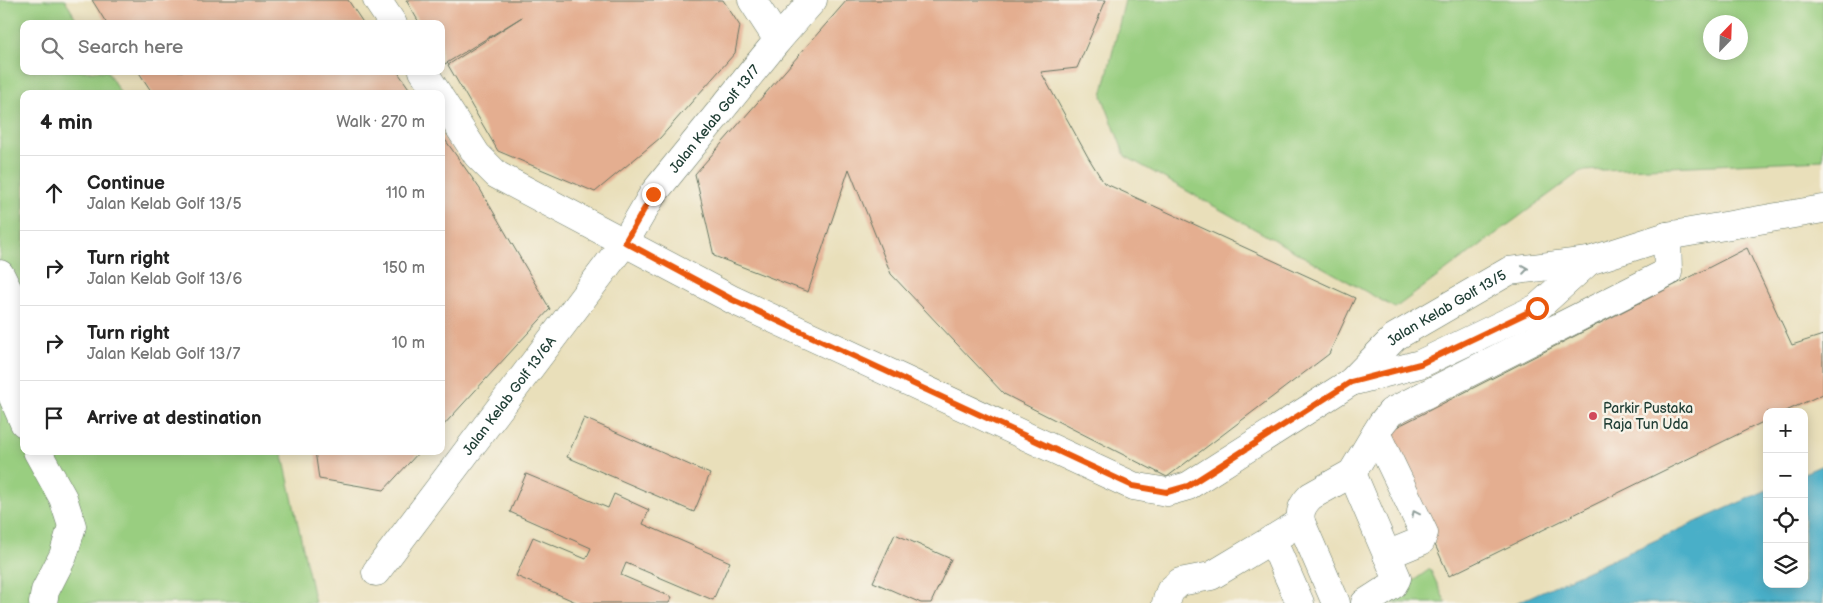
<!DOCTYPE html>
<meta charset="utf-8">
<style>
:root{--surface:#fff;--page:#f2f2f2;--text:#222;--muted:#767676;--line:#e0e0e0}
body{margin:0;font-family:"Balsamiq Sans",sans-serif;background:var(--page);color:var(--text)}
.controls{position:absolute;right:15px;bottom:15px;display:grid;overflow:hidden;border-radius:10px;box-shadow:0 2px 12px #0003}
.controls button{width:45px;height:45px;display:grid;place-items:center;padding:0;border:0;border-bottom:1px solid var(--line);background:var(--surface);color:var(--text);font:25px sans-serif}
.compass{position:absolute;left:1703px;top:15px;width:45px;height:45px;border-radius:50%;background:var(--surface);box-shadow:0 2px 12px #0003;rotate:23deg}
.stop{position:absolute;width:15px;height:15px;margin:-11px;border:4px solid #ea580c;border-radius:50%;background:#fff}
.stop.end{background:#ea580c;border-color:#fff;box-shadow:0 1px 5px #0008}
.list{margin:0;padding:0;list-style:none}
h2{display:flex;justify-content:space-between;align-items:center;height:65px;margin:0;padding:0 20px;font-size:21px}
h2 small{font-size:16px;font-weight:400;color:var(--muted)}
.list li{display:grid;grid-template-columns:32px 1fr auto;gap:15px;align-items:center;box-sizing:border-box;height:75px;padding:0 20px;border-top:1px solid var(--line)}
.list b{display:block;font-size:19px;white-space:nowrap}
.list p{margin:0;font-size:16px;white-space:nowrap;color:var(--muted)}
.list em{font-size:16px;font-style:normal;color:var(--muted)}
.icon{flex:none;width:28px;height:28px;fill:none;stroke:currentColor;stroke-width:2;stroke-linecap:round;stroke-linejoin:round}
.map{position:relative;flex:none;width:1823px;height:603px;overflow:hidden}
.search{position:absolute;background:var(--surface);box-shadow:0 2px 12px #0003;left:20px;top:20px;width:425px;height:55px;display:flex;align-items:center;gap:12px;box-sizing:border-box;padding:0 18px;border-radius:10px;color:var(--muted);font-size:19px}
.panel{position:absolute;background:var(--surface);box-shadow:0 2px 12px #0003;left:20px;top:90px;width:425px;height:365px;border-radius:10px}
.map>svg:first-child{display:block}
</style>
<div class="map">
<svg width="1823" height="603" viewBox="0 0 1823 603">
<rect width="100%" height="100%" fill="#f7f3e8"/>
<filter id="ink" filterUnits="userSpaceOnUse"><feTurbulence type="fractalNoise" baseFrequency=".02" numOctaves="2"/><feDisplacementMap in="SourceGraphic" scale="10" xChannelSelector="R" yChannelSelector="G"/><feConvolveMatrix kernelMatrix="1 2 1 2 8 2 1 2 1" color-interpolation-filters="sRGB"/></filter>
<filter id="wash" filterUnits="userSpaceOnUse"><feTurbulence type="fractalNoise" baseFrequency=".0096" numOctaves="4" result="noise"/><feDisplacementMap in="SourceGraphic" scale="20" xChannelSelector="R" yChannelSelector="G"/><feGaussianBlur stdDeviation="1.12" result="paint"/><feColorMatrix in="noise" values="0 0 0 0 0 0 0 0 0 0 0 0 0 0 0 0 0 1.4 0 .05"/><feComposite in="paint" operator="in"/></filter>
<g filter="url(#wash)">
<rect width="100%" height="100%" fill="#e9dfba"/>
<path fill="#99ce80" stroke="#5c865a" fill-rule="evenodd" d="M0,0H65L79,24H24V71H107L121,94H24V451H282L315,603H0Z
M1125,0H1823V160L1581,171L1395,308L1125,156L1102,96ZM1710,22H1740V52H1710Z
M1430,569L1446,603H1382Z"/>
<path fill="#49afc8" stroke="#34767e" d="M1823,465V603H1516L1767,490V584H1804V473Z"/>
<g id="blocks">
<path fill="#e4ae90" d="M92,0H348L364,24H107Z
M406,0H723L740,26L735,53L660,138L595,192L498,151L448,65L522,17L445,64L441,58V24H420Z
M847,0H1106L1077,68L1041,72L1088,157L1104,183L1355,298L1329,354L1167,477L1004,394L891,274L849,169L808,292L714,256L695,174Z
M138,71H397L413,94H153Z
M441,134L480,189L550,309L441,428Z
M1747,248L1792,345L1823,335V394L1784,412H1767V420L1449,576L1385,433Z
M584,418L710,474L694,512L567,457Z
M315,451H420L384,490L319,479Z
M526,474L608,508L614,494L649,510L643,524L730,562L713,600L626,563L621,575L672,597L669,603H578L516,576L533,537L586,559L591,548L510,512Z
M895,534L951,559L931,603H921L873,582Z"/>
</g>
</g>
<g filter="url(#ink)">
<use href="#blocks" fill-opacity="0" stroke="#667663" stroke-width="1"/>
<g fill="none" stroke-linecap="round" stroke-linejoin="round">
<defs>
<g id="minor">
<path d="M377,0L393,24"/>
<path d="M752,0L778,40"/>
<path d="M423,71L438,94"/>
<path id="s1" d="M441,99L477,155L497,175L733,300L1133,486L1167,492L1188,486L1351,382L1395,337L1509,271L1589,261L1667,236L1823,209"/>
<path d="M0,274L9,292L11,324L7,361L11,393L24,423"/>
<path d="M1351,382L1420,364L1537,308L1589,261"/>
<path d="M1376,433L1424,533L1421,541L1387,555"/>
<path d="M37,451L63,498L72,526L63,556L45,591L43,603"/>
<path d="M1352,473L1397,578L1393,585L1365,603"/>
<path d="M1272,539L1300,603"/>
<path id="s2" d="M376,572L625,242L653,194L778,40L813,0"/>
<path d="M1166,603L1170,591L1180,582L1211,576L1301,522"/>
<path d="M1336,603L1301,522C1299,511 1303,504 1311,496L1352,473L1382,423L1391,412L1668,272L1667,236"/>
</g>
</defs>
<use href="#minor" stroke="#667663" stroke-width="29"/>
<use href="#minor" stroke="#fff" stroke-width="28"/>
</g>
<defs><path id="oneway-chevron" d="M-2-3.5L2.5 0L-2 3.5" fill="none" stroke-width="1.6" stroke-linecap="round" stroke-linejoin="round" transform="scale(1.25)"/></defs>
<g stroke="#8f9e9a">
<use href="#oneway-chevron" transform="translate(1525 269) rotate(-8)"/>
<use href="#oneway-chevron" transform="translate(1415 514) rotate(-116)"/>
</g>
</g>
<g fill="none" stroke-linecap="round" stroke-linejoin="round" filter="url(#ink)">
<path stroke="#ea580c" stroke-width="6" d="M653,194L625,242L733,300L1133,486L1167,492L1188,486L1351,382L1420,364L1537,308"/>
</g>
<circle fill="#d1495b" stroke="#f7f3e8" stroke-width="2" cx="1593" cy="416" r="5"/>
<g text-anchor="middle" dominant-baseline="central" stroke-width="5" stroke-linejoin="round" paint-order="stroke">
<g font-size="14" fill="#1f3d34" stroke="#f7f3e8">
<text stroke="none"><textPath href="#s2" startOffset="566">Jalan Kelab Golf 13/7</textPath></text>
<text stroke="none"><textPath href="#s1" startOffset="1175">Jalan Kelab Golf 13/5</textPath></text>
<text stroke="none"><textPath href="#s2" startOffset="221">Jalan Kelab Golf 13/6A</textPath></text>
</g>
<g font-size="14" fill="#1f3d34" stroke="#f7f3e8" text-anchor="start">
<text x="1603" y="408">Parkir Pustaka<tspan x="1603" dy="16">Raja Tun Uda</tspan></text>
</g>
</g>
</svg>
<div class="controls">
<button>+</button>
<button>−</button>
<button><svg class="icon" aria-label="locate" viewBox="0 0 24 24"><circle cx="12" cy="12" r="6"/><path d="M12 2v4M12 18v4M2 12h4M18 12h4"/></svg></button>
<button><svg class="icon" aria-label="layers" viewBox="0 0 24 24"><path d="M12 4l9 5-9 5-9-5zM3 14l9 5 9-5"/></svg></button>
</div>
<svg class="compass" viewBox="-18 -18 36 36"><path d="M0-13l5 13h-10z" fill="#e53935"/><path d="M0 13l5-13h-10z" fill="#767676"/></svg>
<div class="stop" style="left:1537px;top:308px"></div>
<div class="stop end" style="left:653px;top:194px"></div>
<div class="search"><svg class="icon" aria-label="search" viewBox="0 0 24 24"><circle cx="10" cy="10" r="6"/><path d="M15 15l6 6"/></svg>Search here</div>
<section class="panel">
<h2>4 min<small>Walk · 270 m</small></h2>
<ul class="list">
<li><svg class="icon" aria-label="ahead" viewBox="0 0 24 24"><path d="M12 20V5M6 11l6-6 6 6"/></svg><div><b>Continue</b><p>Jalan Kelab Golf 13/5</p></div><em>110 m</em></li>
<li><svg class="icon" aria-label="right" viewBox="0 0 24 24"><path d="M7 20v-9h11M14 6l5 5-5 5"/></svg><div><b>Turn right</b><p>Jalan Kelab Golf 13/6</p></div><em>150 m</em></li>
<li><svg class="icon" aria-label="right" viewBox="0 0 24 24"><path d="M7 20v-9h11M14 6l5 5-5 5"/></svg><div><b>Turn right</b><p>Jalan Kelab Golf 13/7</p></div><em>10 m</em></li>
<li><svg class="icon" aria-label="arrive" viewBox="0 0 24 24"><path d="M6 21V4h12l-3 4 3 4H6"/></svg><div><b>Arrive at destination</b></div></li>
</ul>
</section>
</div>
